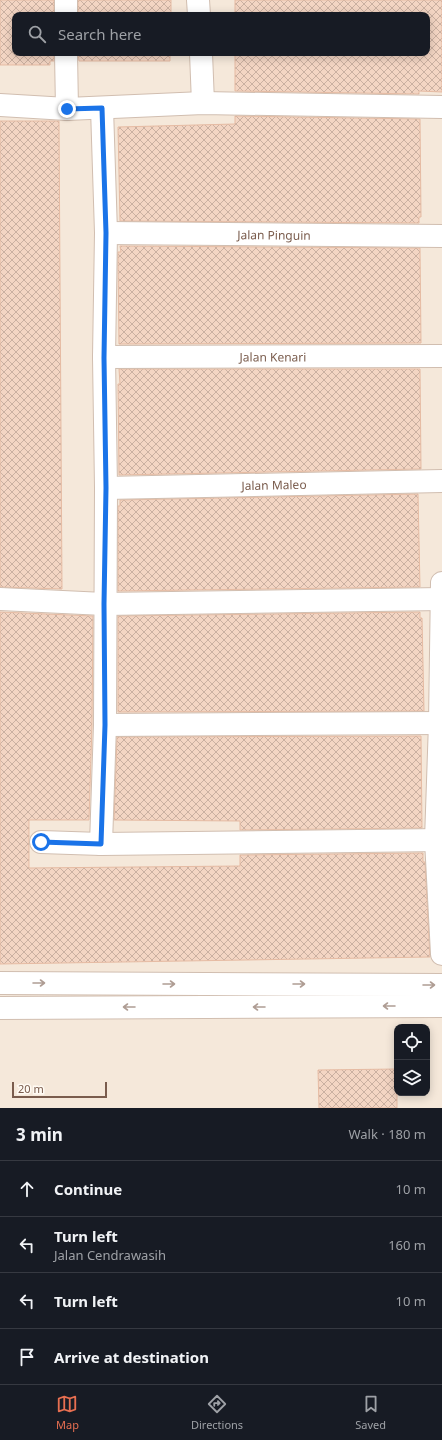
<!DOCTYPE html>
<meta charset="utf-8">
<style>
:root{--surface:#171b24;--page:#20242c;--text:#f1f3f6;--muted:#9ea1a6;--line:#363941;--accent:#e76f51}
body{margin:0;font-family:"Noto Sans",sans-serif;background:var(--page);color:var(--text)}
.controls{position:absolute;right:12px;bottom:12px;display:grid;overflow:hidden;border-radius:8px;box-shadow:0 2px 10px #0003}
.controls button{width:36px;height:36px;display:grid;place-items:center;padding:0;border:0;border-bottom:1px solid var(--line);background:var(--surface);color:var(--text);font:20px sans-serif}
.scale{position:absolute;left:12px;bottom:10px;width:95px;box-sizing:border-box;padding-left:4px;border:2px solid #7a5c4d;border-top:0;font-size:11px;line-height:14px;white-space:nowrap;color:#7a5c4d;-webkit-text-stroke:3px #fffaf3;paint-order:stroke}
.stop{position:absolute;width:12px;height:12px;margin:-9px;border:3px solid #1a73e8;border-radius:50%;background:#fff}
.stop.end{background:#1a73e8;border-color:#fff;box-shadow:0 1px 4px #0008}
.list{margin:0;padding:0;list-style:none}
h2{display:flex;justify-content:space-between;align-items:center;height:52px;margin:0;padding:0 16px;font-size:17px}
h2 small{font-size:13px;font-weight:400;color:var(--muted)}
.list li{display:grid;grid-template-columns:26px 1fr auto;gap:12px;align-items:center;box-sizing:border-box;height:56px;padding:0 16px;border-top:1px solid var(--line)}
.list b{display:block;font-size:15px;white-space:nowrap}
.list p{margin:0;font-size:13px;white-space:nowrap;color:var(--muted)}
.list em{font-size:13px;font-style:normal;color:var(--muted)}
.icon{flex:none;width:22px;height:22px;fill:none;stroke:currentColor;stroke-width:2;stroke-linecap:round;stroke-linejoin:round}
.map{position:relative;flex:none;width:442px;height:1108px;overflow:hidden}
.search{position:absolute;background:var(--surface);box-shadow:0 2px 10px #0003;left:12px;right:12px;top:12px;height:44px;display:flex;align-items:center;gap:10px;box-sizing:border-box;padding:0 14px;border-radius:8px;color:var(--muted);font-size:15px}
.sheet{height:276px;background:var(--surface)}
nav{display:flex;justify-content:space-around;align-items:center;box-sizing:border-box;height:56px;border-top:1px solid var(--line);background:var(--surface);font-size:11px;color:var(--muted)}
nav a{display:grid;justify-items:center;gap:2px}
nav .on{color:var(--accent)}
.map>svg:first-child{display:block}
</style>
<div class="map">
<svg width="442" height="1108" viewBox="0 0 442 1108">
<defs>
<pattern id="building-cross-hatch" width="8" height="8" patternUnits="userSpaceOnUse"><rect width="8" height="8" fill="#f3d5c3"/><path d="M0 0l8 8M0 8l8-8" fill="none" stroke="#cab0a1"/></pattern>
</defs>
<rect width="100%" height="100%" fill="#fdf6ec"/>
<path fill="#f5e8da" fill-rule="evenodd" d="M0,0H442V1108H0ZM15,15H427V53H15ZM397,1027H427V1093H397Z"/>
<path fill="url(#building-cross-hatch)" stroke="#e6bba3" d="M0,0H54V15H15V53H54V61H50V65H0Z
M78,0H171V15H78Z
M235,0H442V92L419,91V94L235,91V53H427V15H235Z
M78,53H170V61H79Z
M235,116L420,119L421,217H419V223L120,221L118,127L235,124Z
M0,121H59L62,589L0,587Z
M120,246L420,248L421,343L119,344L118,265V252H121Z
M119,369H420L421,469L119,475L118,384H120Z
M418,494L420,587L118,591V506H120V500Z
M0,612L93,616L92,725L89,820H29V868L240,866V855L423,853V862H425L430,957L0,964Z
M420,612V618H422L424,711L118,712V616Z
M421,736L422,828L240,830V821L114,820L117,737Z
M397,1069V1108H319L318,1070Z"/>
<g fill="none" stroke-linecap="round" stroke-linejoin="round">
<defs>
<g id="minor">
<path d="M66,0V15"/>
<path d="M198,0L199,15"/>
<path d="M66,53L67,109"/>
<path d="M201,53L203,103"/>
<path d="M0,105L67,109L203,103L442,107"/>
<path id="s1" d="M106,233L442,236"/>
<path id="s2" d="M104,357L442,356"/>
<path id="s3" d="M106,488L442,481"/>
<path d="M442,583L440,723L436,840L442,954"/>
<path d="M0,599L104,604L442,599"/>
<path d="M105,725L442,723"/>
<path d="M41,842L101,844L442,840"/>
<path d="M101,844L105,725L106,488L104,357L106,233L102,108"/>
<path d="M0,983L442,985"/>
<path d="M0,1008L442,1006"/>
</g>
</defs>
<use href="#minor" stroke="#d1beb0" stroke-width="24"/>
<use href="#minor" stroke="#fff" stroke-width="22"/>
</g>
<defs><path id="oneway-shaft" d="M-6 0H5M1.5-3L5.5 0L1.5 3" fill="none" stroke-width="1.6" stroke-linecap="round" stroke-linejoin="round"/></defs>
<g stroke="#af9d94">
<use href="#oneway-shaft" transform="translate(39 983)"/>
<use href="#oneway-shaft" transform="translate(169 984)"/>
<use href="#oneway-shaft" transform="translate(299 984)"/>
<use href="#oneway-shaft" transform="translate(429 985)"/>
<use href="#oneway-shaft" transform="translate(389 1006) rotate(180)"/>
<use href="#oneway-shaft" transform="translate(129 1007) rotate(180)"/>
<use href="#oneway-shaft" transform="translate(259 1007) rotate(180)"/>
</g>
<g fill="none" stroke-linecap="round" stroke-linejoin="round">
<path stroke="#1a73e8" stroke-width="5" d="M41,842L101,844L105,725L104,604L106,488L104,358L106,233L102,108L67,109"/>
</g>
<g text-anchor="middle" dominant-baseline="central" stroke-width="4" stroke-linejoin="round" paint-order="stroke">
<g font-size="12" fill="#7a5c4d" stroke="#fffaf3">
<text stroke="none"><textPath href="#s1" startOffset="168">Jalan Pinguin</textPath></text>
<text stroke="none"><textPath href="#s2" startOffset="169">Jalan Kenari</textPath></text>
<text stroke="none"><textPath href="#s3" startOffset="168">Jalan Maleo</textPath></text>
</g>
</g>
</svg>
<div class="controls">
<button><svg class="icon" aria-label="locate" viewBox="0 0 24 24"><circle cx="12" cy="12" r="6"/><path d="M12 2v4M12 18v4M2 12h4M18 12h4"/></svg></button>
<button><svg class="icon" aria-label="layers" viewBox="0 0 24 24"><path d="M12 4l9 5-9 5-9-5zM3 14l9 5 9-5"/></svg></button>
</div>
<div class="scale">20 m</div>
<div class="stop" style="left:41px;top:842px"></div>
<div class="stop end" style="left:67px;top:109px"></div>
<div class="search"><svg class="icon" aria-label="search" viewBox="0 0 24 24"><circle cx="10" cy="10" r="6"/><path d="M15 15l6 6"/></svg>Search here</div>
</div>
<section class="sheet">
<h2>3 min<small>Walk · 180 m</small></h2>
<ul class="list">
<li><svg class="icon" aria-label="ahead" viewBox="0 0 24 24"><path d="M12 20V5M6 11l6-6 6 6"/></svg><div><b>Continue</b></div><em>10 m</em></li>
<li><svg class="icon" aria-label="left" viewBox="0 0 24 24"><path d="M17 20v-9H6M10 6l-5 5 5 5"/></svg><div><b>Turn left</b><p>Jalan Cendrawasih</p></div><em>160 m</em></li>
<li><svg class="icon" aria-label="left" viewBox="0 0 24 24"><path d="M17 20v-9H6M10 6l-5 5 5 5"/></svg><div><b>Turn left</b></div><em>10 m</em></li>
<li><svg class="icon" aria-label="arrive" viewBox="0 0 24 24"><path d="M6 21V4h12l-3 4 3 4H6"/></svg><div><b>Arrive at destination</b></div></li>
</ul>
</section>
<nav>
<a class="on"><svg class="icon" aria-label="map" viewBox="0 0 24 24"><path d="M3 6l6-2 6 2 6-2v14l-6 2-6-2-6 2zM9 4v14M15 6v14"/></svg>Map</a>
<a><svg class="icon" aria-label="directions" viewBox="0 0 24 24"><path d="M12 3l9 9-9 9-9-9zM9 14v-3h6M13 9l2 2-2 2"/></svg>Directions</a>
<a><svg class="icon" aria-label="saved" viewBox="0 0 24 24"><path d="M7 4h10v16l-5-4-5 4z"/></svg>Saved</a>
</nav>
